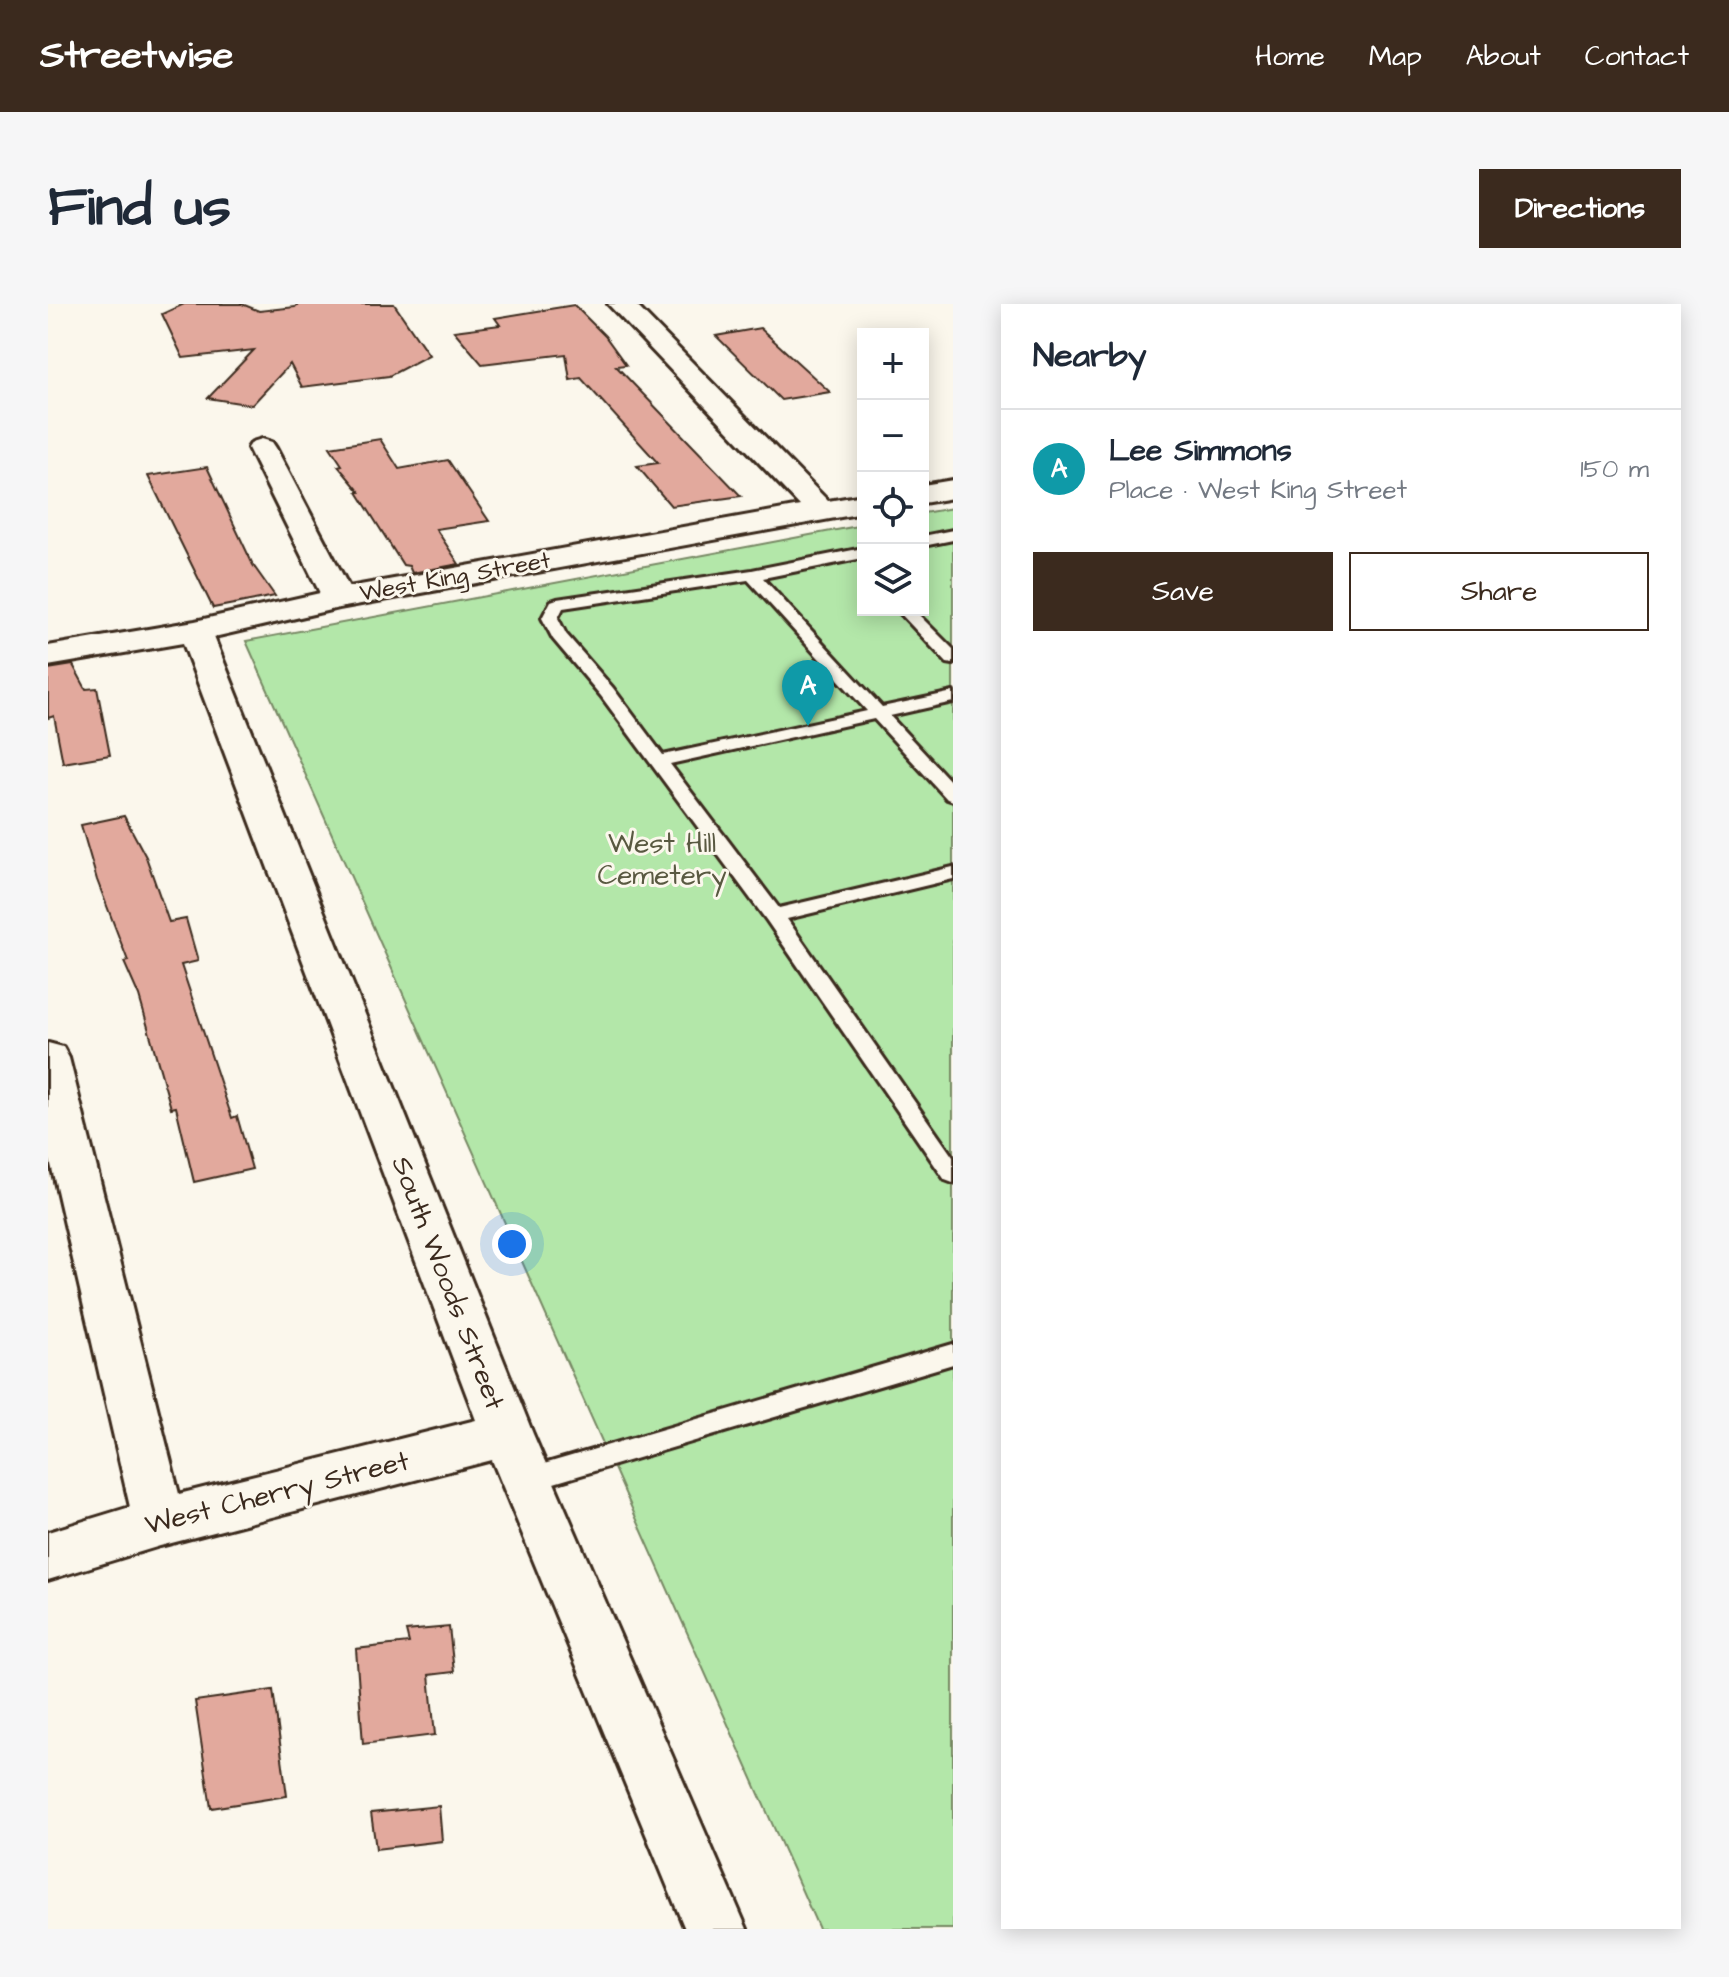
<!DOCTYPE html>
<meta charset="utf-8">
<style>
:root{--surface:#fff;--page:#f6f6f7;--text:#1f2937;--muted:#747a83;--line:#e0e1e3;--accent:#3b2a1e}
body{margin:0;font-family:"Architects Daughter",sans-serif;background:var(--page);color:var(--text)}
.controls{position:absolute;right:24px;top:24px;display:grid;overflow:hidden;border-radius:0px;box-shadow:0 4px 20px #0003}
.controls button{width:72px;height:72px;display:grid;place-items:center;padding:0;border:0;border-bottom:2px solid var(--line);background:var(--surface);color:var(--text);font:40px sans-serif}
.you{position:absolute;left:464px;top:940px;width:28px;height:28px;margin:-20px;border:6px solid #fff;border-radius:50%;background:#1a73e8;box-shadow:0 0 0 12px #1a73e833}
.badge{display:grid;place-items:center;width:52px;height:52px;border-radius:50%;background:var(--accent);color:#fff;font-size:26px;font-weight:700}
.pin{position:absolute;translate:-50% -66px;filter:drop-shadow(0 2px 4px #0008)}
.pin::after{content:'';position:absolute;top:42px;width:28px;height:24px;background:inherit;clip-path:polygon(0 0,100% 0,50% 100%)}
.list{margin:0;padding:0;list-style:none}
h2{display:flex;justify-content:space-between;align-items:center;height:104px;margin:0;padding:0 32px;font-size:34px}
h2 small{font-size:26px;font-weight:400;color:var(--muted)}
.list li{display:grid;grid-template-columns:52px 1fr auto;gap:24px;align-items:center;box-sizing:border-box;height:120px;padding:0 32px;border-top:2px solid var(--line)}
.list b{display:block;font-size:30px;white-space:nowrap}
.list p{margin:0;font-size:26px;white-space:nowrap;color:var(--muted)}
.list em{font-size:26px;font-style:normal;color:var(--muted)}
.actions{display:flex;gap:16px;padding:24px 32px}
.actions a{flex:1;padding:18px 0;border:2px solid var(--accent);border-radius:0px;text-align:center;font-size:28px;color:var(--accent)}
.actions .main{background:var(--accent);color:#fff}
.icon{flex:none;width:44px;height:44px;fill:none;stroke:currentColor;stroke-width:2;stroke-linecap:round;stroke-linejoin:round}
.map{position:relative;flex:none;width:905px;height:1625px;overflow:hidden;border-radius:0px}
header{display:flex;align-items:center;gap:48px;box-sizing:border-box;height:112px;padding:0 40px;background:var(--accent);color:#fff}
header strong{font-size:38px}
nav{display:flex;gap:44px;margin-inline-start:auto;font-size:28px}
.intro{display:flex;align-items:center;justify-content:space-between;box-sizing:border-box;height:192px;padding:0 48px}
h1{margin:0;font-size:56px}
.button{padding:20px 36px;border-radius:0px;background:var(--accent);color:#fff;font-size:28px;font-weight:700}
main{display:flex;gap:48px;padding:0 48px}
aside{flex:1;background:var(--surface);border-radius:0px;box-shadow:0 4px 20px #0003}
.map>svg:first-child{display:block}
</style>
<header>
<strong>Streetwise</strong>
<nav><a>Home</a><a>Map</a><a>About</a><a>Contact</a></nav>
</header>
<div class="intro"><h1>Find us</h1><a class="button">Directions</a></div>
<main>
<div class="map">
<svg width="905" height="1625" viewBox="0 0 905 1625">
<rect width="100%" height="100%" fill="#fbf7ec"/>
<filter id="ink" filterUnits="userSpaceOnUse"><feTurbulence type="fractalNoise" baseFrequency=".0125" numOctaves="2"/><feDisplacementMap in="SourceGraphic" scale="16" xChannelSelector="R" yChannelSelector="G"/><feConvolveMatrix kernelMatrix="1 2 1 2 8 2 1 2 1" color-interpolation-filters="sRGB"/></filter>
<g filter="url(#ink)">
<path fill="#b3e7a9" stroke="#778864" stroke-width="2" d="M905,204V1625H771L198,337L815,221V306H875V209Z"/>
<path fill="#e2a99d" stroke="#3b2a1e" stroke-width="2" d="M136,0H194L211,7L247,3L250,0H346L381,51L341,72L254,83L242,60L204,101L160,94L206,46L135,54L114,10Z
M526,1L557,32L578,61L568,62L693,192L623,202L589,162L610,159L533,74L522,76L518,50L434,60L406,27L452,21L447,14Z
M712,24L782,88L733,96L668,32Z
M332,135L351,165L400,156L441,217L388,225L411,260L364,269L361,262L355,261L309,188H312L290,162L294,161L282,143Z
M159,163L205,261L227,292L165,304L100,172Z
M25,361L38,385L49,384L62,451L15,459L6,412L0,414V365Z
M76,512L98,553L121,618L138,615L150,657L133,661L184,814L189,812L204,865L146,878L128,803L123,804L91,692L76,658L80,657L49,576L33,521Z
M401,1323L406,1368L381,1371L387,1431L315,1440L308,1345L361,1339L358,1327Z
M225,1386L239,1492L163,1504L147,1397Z
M391,1502L394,1537L328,1545L323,1509Z"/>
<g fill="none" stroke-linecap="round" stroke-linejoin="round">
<defs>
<path id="service" d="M905,226V236L875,242V232Z
M815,244V254L715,274L834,403L905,388V398L842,412L905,480V497L899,495L826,415L622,460L731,604L905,563V575L739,615L905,853V879L897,876L719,617L553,392L505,335L494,314L503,297L509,295L704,266ZM700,276L819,407L615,451L565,384L518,330L510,314L515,304Z
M849,306H866L905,345V360L899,359Z
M905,1040V1060L479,1187L470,1184L466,1176L470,1168L479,1165Z"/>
<path id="minor" d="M560,0H587L780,197L815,191V209L291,304L166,333L485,1130L699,1625H637L444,1156L112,1242L0,1276V1228L82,1203L0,847V739L15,743L21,754L131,1190L428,1116L135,339L0,362V342L147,317L272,289L200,144L204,138L214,135L224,138L228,144L301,283L752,202Z
M905,176V194L875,199V181Z"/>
</defs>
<use href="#service" stroke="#3b2a1e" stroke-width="6"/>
<use href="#minor" stroke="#3b2a1e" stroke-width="6"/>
<use href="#service" fill="#fbf7ec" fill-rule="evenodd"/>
<use href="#minor" fill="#fbf7ec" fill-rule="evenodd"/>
</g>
</g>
<g text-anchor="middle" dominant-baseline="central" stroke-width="6" stroke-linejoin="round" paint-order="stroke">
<g font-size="24" fill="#3b2a1e" stroke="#fbf7ec">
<text transform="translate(407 273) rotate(-10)">West King Street</text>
</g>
<g font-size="28" fill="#595941" stroke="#fbf7ec">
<text x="614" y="539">West Hill<tspan x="614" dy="32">Cemetery</tspan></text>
</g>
<g font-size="28" fill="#3b2a1e" stroke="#fbf7ec">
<text transform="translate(400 979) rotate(69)">South Woods Street</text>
<text transform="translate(229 1189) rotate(-14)">West Cherry Street</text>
</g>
</g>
</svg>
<div class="controls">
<button>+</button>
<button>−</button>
<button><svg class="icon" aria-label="locate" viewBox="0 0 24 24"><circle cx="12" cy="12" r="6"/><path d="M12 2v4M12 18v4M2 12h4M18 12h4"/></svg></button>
<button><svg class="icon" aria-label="layers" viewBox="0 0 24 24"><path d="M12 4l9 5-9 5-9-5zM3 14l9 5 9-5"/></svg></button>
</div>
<div class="you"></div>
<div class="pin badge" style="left:760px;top:422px;background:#0f9aa8">A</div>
</div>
<aside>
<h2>Nearby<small></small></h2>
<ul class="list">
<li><span class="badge" style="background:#0f9aa8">A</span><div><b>Lee Simmons</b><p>Place · West King Street</p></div><em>150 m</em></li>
</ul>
<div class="actions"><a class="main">Save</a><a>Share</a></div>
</aside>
</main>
